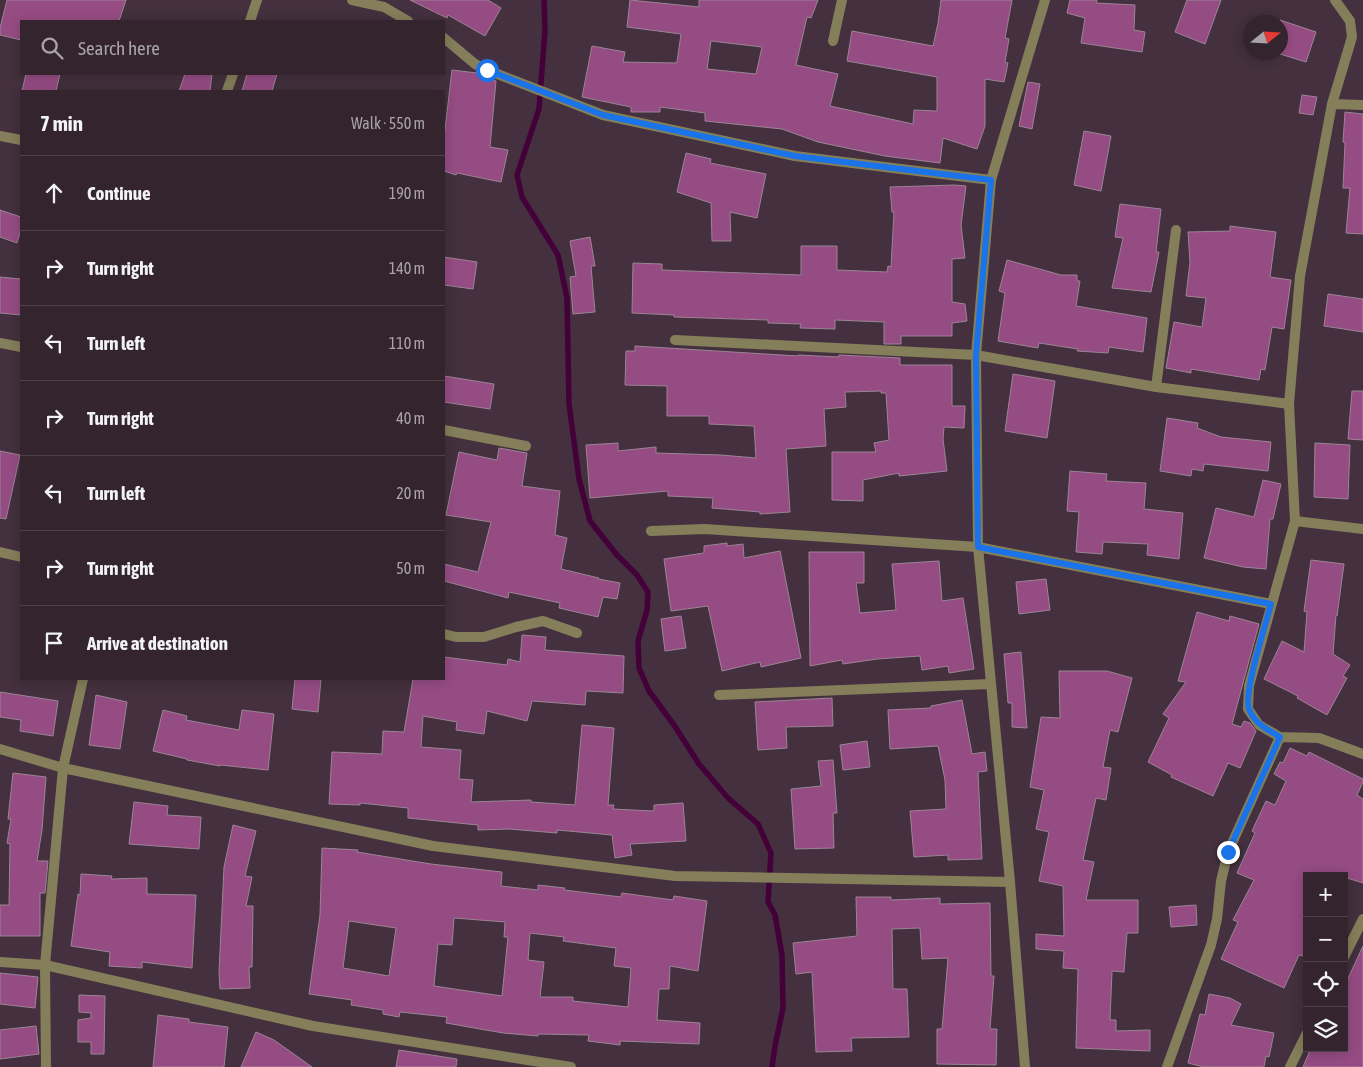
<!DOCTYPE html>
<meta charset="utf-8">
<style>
:root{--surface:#33242e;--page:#3b2c36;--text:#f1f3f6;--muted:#a9a4aa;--line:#4e414a}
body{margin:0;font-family:"Asap Condensed",sans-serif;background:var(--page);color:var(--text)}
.controls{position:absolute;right:15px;bottom:15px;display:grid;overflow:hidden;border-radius:0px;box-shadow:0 2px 12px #0003}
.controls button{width:45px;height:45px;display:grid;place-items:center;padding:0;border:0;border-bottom:1px solid var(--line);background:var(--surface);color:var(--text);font:25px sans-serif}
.compass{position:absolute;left:1243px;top:15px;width:45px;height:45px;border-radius:50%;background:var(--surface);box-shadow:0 2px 12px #0003;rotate:72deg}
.stop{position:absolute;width:15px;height:15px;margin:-11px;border:4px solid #1a73e8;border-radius:50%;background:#fff}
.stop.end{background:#1a73e8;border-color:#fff;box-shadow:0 1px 5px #0008}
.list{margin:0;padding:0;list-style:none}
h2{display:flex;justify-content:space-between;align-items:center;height:65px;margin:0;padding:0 20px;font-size:21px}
h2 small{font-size:16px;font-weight:400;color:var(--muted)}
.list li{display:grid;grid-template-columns:32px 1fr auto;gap:15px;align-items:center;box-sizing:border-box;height:75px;padding:0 20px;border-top:1px solid var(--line)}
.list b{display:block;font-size:19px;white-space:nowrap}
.list em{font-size:16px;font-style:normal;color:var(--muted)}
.icon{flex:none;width:28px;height:28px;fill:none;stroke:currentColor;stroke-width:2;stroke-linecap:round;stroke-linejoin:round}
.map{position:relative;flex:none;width:1363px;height:1067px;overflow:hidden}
.search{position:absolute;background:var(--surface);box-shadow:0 2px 12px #0003;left:20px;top:20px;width:425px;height:55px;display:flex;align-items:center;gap:12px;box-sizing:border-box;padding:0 18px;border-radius:0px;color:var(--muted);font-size:19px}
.panel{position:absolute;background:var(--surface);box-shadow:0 2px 12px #0003;left:20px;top:90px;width:425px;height:590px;border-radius:0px}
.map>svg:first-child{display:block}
</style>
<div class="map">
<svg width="1363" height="1067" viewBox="0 0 1363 1067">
<rect width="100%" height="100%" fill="#44303e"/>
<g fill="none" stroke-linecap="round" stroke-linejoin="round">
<path stroke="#440038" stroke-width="5.5" d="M544,0L545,30L539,109L517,175L522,197L558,255L567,298L569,404L579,479L590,521L617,555L637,575L648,592L647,610L638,641L639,668L649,691L674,725L699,764L728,798L758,824L771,853L768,902L775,915L782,955L783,1008L775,1046L772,1067"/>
</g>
<path fill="#954c83" stroke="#9c8495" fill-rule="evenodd" d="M7,0H126L119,21H21V40L0,35V28Z
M410,0H488L501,8L485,36L448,15L447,18Z
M630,0L699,7V0H818L811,18L807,17L796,65L838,74L830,106L913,124L914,110L937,111V77L847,61L852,31L933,46L938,23L941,0H1012L1005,38L1009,39L1005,62L1008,63L1004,82L985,79V126L977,149L943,138L940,163L885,156L818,142L782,129L705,121V113L660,107V112H631V107L582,97L592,46L625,52L623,62L675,63L677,62L681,34L627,27ZM711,41L762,47L756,74L707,69Z
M1070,0H1097L1096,3L1135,5L1134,30L1145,32L1142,52L1081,43L1085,18L1067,13Z
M1187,0H1221L1205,44L1175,32Z
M1280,20L1316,32L1306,62L1280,54Z
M452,70L477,73L496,81L490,147L508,150L501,182L457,173L456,175L444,171V138Z
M26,74H60L56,91H22Z
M185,74H212L210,91H179Z
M247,74H277L272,91H242Z
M1028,82L1040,84L1032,129L1019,126Z
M1302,95L1317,97L1313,115L1299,113Z
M1345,112L1363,114V234L1346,233L1350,188H1343L1345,143L1343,142Z
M1084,131L1111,136L1101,191L1074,185Z
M686,153L711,159L710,163L766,174L757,218L730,212L731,241H712L711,203L677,192Z
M954,185L966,186L961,225L965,258L952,259V302L965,304L967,321L952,323V336H901V344H884V322L835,320V329L800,328L801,324L768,323V320L674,317V315L632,313L633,263L662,264V270L801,275V246H837V270L887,272L888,266L891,267L894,212H892L890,187Z
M1120,204L1161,209L1156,252H1159L1151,292L1112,288L1123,238L1115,237Z
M0,210L21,217V229L17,243L0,237Z
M1230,226L1276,232L1270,277L1291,280L1284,329L1272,327L1265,370L1261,369L1259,380L1191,369V373L1166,368L1174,322L1202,327L1206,298L1186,296L1190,262L1188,232L1230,231Z
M590,237L595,266H591L595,312L573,314L570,277L576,276L570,241Z
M444,257L477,262L473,289L444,285Z
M1007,260L1061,275H1077V281H1080L1076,306L1147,318L1143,352L1109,347L1108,353L1077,351L1078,349L1039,343L1038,348L998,341L1005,293L999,291Z
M0,277L21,279V315L0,313Z
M1328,294L1363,299V332L1324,326Z
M635,346L798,356V355L839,357V355L900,358V365H952V406H965L964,428L944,427L943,439L947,471L899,476V473L863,480V501L832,500V452H876L874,443L889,440L886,393H881V391L845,392L846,407L824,409L826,446L786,449L790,512L760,514V512L712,508L713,498L668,496V491L590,498L586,445L618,443V451L656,447V453L721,455L756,458L754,426L709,424V416H667V386L625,385L626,351H635Z
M1013,374L1055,381L1047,438L1005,431Z
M444,376L494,384L490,409L444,402Z
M1352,391H1363V440L1348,439Z
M1167,418L1198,423L1197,428L1221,437L1271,442L1268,471L1204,464L1203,471L1192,469L1191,476L1160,471Z
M1315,443L1350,445L1348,499L1314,497Z
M499,448L527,453L522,486L560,491L555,535L567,538L561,569L599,578L598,579L620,583L617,599L603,597L598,617L559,608L560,603L509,592L508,598L444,581V564L478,572L491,522L446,515L459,452L497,460Z
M0,451L20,455L6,519L0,518Z
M1070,471L1107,474L1106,481L1146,483L1144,509L1183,513L1179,559L1147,555L1148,544L1103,542L1102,554L1076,552L1079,512L1067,511Z
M1263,480L1281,484L1273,519H1270L1266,569L1243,567L1204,558L1216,508L1254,517Z
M727,543V546L743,544L744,558L780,551L801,658L761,667L760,662L722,671L708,606L671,611L664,559L704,553V546Z
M809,552H864V583H856L860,613L896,610L892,564L939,561L942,601L963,598L974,669L949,673L948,666L922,670L920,656L877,659L843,664L842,660L810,666Z
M1311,560L1344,564L1337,616L1336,615L1333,654L1350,665L1343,676L1347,678L1327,715L1297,698L1298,696L1264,679L1282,641L1304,652L1307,612L1304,611Z
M1046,579L1050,610L1019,614L1016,582Z
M1197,612L1229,621L1230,616L1259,624L1232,724L1241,727L1244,721L1250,723L1256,731L1240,768L1228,763L1213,796L1171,777L1172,775L1148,762L1169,718L1163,714L1186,682L1178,681Z
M681,616L686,648L665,651L661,619Z
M522,635L546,637L545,650L624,656L623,693L586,691L585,705L532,701L527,721L487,711L484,734L456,730L457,722L423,716L421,747L461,750L459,779L473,780L471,802L531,800V802L575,805L582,725L614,728L608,805H614L613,809L654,811V805L683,803L686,841L630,844L632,855L615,858L612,835L557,830V833L509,829L478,830V825L408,818V808L360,803V805L329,804L332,752L382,754L383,731L404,732L413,679H444V657L507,665L508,659L520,662Z
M1021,652L1025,702L1027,728L1012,727V703H1008L1004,654Z
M1059,671H1107L1132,678L1118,732L1110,730L1103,767L1111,768L1106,800L1096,798L1083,860L1094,862L1086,900H1138V933H1127L1124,972L1112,971L1110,1020H1116V1031L1150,1030V1051L1076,1048L1078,969L1063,968L1064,951L1036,949V934L1064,936L1063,886L1039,881L1049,832L1036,829L1044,790L1030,787L1041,717L1060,718Z
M295,679H321L318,712L292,709Z
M0,692L58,701L53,736L20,731L21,720L0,717Z
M96,695L127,702L120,749L89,745Z
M832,698L833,726L786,727L787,748L758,750L755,702Z
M962,700L972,754L985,752L987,771L978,772L982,859L948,860V855L914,857L910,811L946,809L945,780L938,746L890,749L888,710L931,708V706Z
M163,710L187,716L186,720L239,730L242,710L274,714L268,770L220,765V766L187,760V759L153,751Z
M867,741L870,767L843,770L840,745Z
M1290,748L1307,756L1309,752L1363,779V782L1357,795L1363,799V883L1344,877V876H1307V957L1299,955L1284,988L1221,959L1238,922L1233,920L1254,880L1237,873L1255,833L1252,831L1266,801L1275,805L1286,781L1274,774L1280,762L1283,763Z
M833,760L837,813H833L834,848L795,849L791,789L821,786L818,761Z
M13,773L46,777L42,830L37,861H48L45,893H40V936H0V905H9L10,844L7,843L11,819H8Z
M134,802L168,806L167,815L201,817L199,849L129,844Z
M233,825L256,831L245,876L252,877L246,906H253L252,967H249L250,988L220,989L219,972L224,867Z
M322,848L358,850L357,852L431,864L502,872L501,886L538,890V885L565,888L564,890L621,897L622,893L673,900L674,896L707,901L698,971L670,966L669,989H659L657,1020L700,1023L699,1044L620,1041V1045L588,1041L589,1035L538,1034V1036L503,1033L446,1023L447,1017L400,1012L399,1017L383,1014V1010L351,1005L352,1000L309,994L320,915ZM454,918L505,922L504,937H508L502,996L434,986L438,944L452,945ZM349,921L396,928L389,976L343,968ZM530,933L564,937L563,941L616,948L614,966L631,968L628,1007L573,1001V997H540L544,962L528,960Z
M81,874L112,876L111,879L147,878V894L196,895L192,968L142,962V968L109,966L110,952L71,946L78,894L80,895Z
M856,897H891V900L940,898V904L990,903L991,976H994L990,1029H997L996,1065L937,1064V1029H942L948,958L922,959L920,928L892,929L893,989H907L909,1037L851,1038L852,1051L816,1052L812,972L796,974L793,943L857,936Z
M1196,905L1197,925L1171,927L1169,907Z
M1363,946V1067H1303L1311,1048H1344V987Z
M0,973L38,977L35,1008L0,1004Z
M1209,994L1230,998L1241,1004L1231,1025L1274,1033L1269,1057L1266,1056L1264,1067H1204L1188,1063L1200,1014L1205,1015Z
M79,995L105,996L104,1054H91V1042H78V1020L91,1018V1013L79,1012Z
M158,1015L189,1019V1022L228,1027L224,1067H153Z
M36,1026L39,1054L0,1059V1030Z
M256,1032L274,1040L312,1067H241Z
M399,1050L457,1059L456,1067H396Z"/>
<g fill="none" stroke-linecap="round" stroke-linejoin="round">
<path stroke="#847f5a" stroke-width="10" d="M352,0L384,7L408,21
M250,21L257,0
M444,38L475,64L487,70L603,115L795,156L991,180
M833,41L842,0
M227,91L233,74
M1332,104L1363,105
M0,136L21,140
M675,340L976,355L1156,387L1289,404
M0,343L21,347
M1156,387L1176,230
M444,430L526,446
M1295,521L1363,529
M651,531L705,529L978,547L1271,604
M0,552L21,557
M444,634L456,637H484L516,627L543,621L577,633
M719,695L991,684
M1280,737L1319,738L1363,754
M0,749L63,768L433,846L675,876L1010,882
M1344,957L1363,919
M0,962L45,965L313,1026L571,1067
M46,1067L45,965L63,768L83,679
M1025,1067L1010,882L978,547L976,355L991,180L1045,0
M1167,1067L1211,945L1217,919L1221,881L1228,852L1280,737L1259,725L1248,709L1249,686L1295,521L1289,404L1300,276L1332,104L1352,37L1350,21L1335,0
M1290,1067L1307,1033"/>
</g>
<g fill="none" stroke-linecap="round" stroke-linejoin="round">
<path stroke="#1a73e8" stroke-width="6" d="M487,70L603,115L795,156L991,180L976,355L978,547L1271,604C1266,624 1243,694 1249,709C1254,723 1268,730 1280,737L1228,852"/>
</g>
</svg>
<div class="controls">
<button>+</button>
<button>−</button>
<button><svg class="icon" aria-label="locate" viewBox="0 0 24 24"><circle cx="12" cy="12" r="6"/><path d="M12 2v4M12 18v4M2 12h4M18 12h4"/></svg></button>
<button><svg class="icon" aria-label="layers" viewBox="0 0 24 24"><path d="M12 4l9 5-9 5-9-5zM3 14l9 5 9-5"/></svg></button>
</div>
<svg class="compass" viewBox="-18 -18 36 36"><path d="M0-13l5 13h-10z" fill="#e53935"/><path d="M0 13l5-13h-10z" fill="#a9a4aa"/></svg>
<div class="stop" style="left:487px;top:70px"></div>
<div class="stop end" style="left:1228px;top:852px"></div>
<div class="search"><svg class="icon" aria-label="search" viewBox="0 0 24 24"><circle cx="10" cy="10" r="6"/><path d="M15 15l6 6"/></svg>Search here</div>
<section class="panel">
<h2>7 min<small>Walk · 550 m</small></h2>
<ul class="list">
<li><svg class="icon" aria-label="ahead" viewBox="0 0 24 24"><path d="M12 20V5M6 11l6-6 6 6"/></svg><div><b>Continue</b></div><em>190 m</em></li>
<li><svg class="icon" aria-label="right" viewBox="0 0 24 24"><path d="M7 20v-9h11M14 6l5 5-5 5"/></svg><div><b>Turn right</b></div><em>140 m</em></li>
<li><svg class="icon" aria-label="left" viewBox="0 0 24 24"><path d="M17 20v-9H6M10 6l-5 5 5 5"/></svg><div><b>Turn left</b></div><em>110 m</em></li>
<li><svg class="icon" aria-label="right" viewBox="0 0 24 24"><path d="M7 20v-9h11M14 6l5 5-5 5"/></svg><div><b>Turn right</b></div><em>40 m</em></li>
<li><svg class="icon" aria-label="left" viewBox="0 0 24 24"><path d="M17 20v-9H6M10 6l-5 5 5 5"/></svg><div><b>Turn left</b></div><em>20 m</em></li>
<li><svg class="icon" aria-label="right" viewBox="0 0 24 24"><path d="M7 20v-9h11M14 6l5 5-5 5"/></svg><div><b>Turn right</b></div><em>50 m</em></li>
<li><svg class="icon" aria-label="arrive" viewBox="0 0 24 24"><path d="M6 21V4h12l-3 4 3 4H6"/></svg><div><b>Arrive at destination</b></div></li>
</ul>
</section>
</div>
